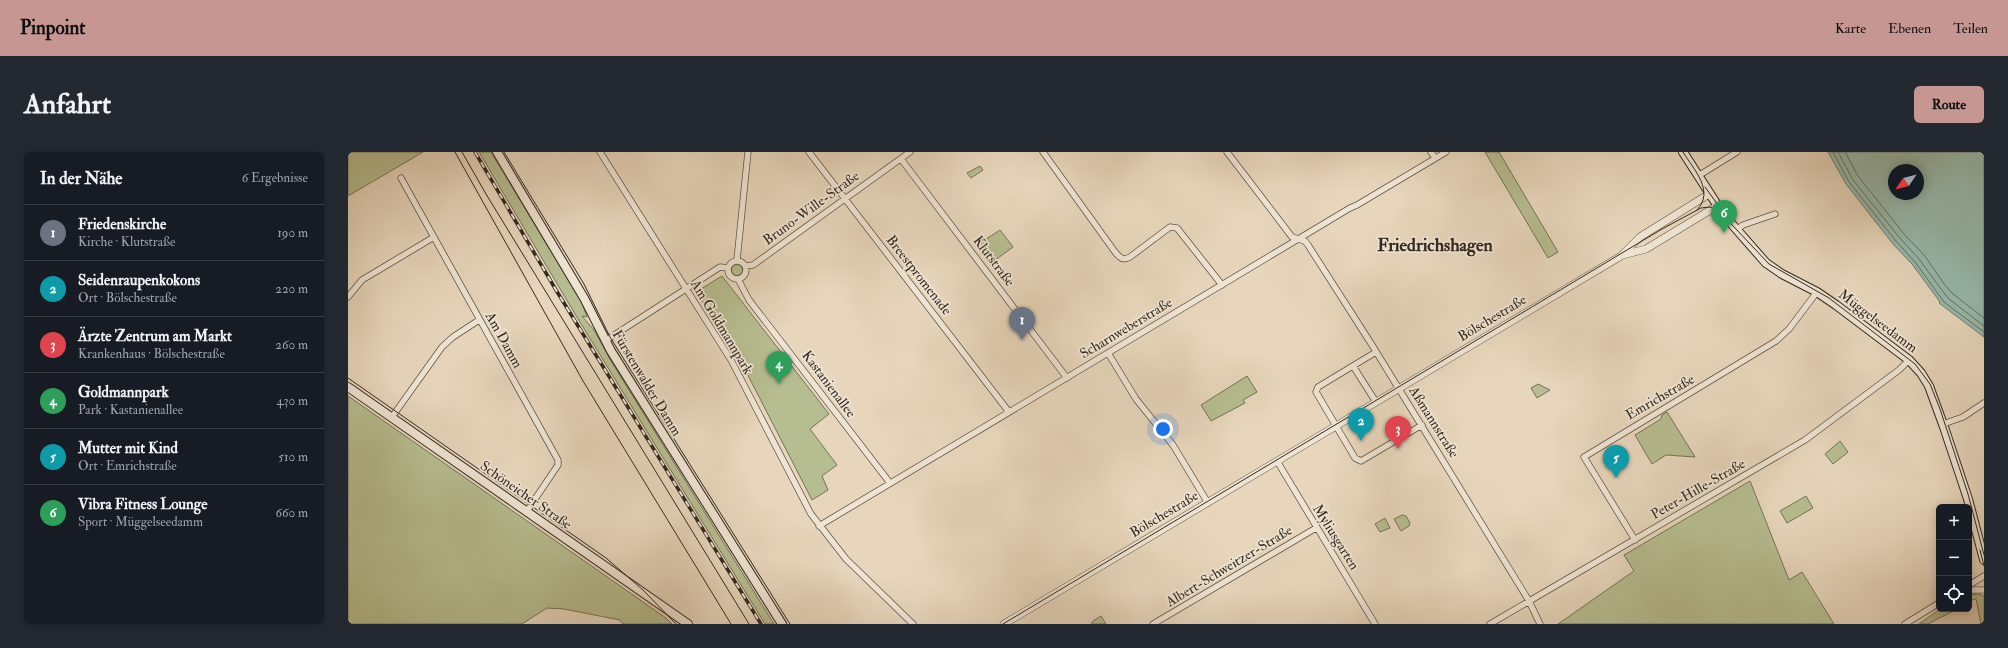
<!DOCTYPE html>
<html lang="de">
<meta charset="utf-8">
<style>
:root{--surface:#171b24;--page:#242831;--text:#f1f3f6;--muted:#9ea1a6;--line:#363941;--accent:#c59692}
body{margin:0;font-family:"IM FELL Double Pica",serif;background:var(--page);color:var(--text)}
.controls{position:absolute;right:12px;bottom:12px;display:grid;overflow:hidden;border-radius:6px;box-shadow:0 2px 10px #0003}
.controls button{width:36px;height:36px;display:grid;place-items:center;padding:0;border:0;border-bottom:1px solid var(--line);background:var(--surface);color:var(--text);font:20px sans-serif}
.compass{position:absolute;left:1540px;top:12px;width:36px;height:36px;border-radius:50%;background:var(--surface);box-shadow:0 2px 10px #0003;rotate:235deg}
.you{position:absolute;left:815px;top:277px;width:14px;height:14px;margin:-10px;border:3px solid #fff;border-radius:50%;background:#1a73e8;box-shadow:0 0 0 6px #1a73e833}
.badge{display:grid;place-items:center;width:26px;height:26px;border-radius:50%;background:var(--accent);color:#fff;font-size:13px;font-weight:700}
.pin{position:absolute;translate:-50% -33px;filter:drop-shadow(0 1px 2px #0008)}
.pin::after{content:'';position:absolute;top:21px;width:14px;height:12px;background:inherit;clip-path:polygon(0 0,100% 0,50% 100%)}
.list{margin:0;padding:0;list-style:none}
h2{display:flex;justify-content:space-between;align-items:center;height:52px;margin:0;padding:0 16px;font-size:17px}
h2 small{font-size:13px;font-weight:400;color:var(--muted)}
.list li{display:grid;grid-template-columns:26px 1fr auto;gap:12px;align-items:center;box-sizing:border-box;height:56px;padding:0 16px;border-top:1px solid var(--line)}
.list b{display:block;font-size:15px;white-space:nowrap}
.list p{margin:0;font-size:13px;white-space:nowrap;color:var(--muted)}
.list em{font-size:13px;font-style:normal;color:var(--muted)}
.icon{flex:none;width:22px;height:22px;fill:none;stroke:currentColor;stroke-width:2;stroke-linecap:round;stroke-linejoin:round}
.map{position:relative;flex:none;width:1636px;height:472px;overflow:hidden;border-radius:6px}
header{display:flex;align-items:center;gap:24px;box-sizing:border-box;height:56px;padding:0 20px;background:var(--accent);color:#111}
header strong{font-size:19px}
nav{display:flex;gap:22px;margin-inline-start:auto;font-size:14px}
.intro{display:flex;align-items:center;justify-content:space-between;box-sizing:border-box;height:96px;padding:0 24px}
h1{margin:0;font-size:28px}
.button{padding:10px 18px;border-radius:6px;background:var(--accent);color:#111;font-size:14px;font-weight:700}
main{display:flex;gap:24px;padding:0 24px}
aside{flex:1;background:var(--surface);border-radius:6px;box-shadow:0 2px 10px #0003}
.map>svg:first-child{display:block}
</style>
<header>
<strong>Pinpoint</strong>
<nav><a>Karte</a><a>Ebenen</a><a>Teilen</a></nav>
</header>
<div class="intro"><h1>Anfahrt</h1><a class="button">Route</a></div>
<main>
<aside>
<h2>In der Nähe<small>6 Ergebnisse</small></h2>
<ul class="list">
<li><span class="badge" style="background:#6b7280">1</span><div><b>Friedenskirche</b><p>Kirche · Klutstraße</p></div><em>190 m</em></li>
<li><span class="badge" style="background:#0f9aa8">2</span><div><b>Seidenraupenkokons</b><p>Ort · Bölschestraße</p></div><em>220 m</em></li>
<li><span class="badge" style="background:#e0444e">3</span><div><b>Ärzte Zentrum am Markt</b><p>Krankenhaus · Bölschestraße</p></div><em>260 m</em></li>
<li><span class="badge" style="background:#2e9e5b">4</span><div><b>Goldmannpark</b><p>Park · Kastanienallee</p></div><em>430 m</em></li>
<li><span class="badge" style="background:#0f9aa8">5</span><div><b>Mutter mit Kind</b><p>Ort · Emrichstraße</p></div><em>510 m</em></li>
<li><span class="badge" style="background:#2e9e5b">6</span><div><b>Vibra Fitness Lounge</b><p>Sport · Müggelseedamm</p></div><em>660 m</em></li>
</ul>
</aside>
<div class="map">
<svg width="1636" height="472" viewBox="0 0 1636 472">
<rect width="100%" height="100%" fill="#e7d6bc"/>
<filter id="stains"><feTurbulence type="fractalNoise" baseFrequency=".005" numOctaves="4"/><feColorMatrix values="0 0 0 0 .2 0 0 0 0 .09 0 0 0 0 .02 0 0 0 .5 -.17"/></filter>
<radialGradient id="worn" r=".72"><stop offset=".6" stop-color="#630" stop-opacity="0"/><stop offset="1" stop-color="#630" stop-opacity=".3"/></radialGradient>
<path fill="#b6bd90" stroke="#747358" d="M0,0H75L0,44Z
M131,0H143L234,151L239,165L234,164L246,178L263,209L426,472H417L227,162Z
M1137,0H1151L1210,100L1200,106Z
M632,14L635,18L623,26L619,21Z
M652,78L665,95L642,112L629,95V93Z
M383.5 118a5.5 5.5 0 1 1 11 0a5.5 5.5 0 1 1-11 0Z
M374,124L481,262L462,277L489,313L474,324L480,338L464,348L389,202L348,140Z
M899,224L909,240L895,248L897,251L863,269L853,253Z
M1190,232L1202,238L1189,246L1183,236Z
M0,244L318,466L324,472H275L272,468L216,457L199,456L174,472H0Z
M1319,260L1347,305L1318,303L1304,312L1287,283L1313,267L1314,263Z
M1492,289L1500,300L1485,312L1477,302Z
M1402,329L1441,428L1454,420L1486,472H1210L1286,419L1276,403Z
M1458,344L1465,356L1439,371L1432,359Z
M1054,363L1058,364L1062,371L1061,374L1053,379L1046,367Z
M1037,366L1042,376L1032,380L1027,372Z
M1630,442L1636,444V472H1633L1628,447L1621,449V443Z
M1592,457H1609L1580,472H1571Z
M753,464L758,472H743L745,469Z"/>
<path fill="#97b9ac" stroke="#6f7f74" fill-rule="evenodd" d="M1480,0H1636V185L1591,151L1592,150L1564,112L1545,92L1498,32ZM1546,18H1570V42H1546Z"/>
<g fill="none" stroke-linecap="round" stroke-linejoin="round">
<path stroke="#657166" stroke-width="1" d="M1485,0L1501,30L1548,89L1567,110L1596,150L1636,180
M1490,0L1505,28L1551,85L1571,107L1593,137L1601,147L1636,174
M1497,0L1510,24L1556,82L1576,103L1597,133L1605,142L1636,166"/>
<defs>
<path id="minor" d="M252,0L383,208L463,362L498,407L565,472
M461,0L661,260
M695,0L767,100C772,106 775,109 782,105L822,75L829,76L874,133
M879,0L944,85L957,89L960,93L1024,193L1181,449L1192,472
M1083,0L1087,6
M553,7L719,226
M1350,24L1389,0
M53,26L210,308V313L179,359
M1388,78L1395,73L1427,62
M389,108L400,0
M380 118a9 9 0 1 1 18 0a9 9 0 1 1-18 0Z
M397,114L405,113L562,0
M390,127L401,148L542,331
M0,145L14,128L86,85
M257,189L372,115L380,116
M1028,200L970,235L968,240L1007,306L1013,309L1074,273
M760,201L788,247L825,293L860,351
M1005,214L1028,250
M44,265L94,195L105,185L131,168
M1595,272L1615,265L1636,251
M929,309L1027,472
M471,374L1002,56L1009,53L1098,0
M1287,388L1236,305L1428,189L1441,177L1469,140
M1621,433L1636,424
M1621,438H1636
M805,472L968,376
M1142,472L1457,288L1551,218L1561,208
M1557,472L1591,451"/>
<path id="tertiary" d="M1275,103L1298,97L1369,54
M656,472L1273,104L1292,85L1361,42"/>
<path id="secondary" d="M149,0L236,146L263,199L434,472
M1335,0L1375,62L1418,111L1434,122L1469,140L1488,153L1561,208L1573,221L1581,234L1596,275L1620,347L1636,408
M0,235L340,472"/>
</defs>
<use href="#minor" stroke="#605446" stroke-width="7"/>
<use href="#tertiary" stroke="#605446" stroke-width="8"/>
<use href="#secondary" stroke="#33291f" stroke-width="10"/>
<use href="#minor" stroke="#efe4d3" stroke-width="5.5"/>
<use href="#tertiary" stroke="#efe4d3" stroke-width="7"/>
<use href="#secondary" stroke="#efe4d3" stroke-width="8"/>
<path stroke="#33291f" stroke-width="1" d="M107,0L235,229L383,472
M114,0L138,42L401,472
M156,0L236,132L262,185L442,472
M1335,0C1346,18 1367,39 1349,58
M1357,35L1375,60
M0,226L258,406L295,438L328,472
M1632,398L1636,414
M655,472L1314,77L1353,56L1362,55L1371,59L1421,112L1481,146L1567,212L1582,232L1592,257L1620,342L1636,403"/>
<defs>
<path id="rail" d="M127,0L208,138L413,472"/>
</defs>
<use href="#rail" stroke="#33291f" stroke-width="3.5"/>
<use href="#rail" stroke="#efe4d3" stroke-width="2" stroke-dasharray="6" stroke-linecap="butt"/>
</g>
<g text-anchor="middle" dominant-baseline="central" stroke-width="3.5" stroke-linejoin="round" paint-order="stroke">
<g font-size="14" fill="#33291f" stroke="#efe4d3">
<text transform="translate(463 56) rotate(-36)">Bruno-Wille-Straße</text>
<text transform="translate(646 109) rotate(53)">Klutstraße</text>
<text transform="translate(571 123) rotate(52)">Breestpromenade</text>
<text transform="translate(1144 166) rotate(-31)">Bölschestraße</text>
<text transform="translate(1530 169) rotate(37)">Müggelseedamm</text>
<text transform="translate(374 175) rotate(59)">Am Goldmannpark</text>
<text transform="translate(778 176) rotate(-31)">Scharnweberstraße</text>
<text transform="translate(156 188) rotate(61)">Am Damm</text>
<text transform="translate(299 231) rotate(59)">Fürstenwalder Damm</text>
<text transform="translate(481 232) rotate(53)">Kastanienallee</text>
<text transform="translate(1312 245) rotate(-30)">Emrichstraße</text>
<text transform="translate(1086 270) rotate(58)">Aßmannstraße</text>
<text transform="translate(1350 337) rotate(-30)">Peter-Hille-Straße</text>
<text transform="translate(178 343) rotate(35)">Schöneicher Straße</text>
<text transform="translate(816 362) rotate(-31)">Bölschestraße</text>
<text transform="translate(988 385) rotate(58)">Myliusgarten</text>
<text transform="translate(881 414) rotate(-31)">Albert-Schweitzer-Straße</text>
</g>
<g font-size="18" font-weight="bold" fill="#33291f" stroke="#efe4d3">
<text x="1087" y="93">Friedrichshagen</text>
</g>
</g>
<rect width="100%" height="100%" filter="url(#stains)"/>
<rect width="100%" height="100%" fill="url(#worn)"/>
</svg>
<div class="controls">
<button>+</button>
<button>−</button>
<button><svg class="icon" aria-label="locate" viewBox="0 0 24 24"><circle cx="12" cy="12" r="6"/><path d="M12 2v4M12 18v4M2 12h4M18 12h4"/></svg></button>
</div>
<svg class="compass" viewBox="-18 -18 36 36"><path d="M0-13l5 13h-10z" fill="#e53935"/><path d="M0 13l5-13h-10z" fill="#9ea1a6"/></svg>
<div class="you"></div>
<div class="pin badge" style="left:674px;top:188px;background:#6b7280">1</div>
<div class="pin badge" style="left:1013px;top:289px;background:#0f9aa8">2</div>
<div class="pin badge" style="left:1050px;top:297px;background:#e0444e">3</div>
<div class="pin badge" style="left:431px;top:232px;background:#2e9e5b">4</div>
<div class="pin badge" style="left:1268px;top:326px;background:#0f9aa8">5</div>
<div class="pin badge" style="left:1376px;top:81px;background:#2e9e5b">6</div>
</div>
</main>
